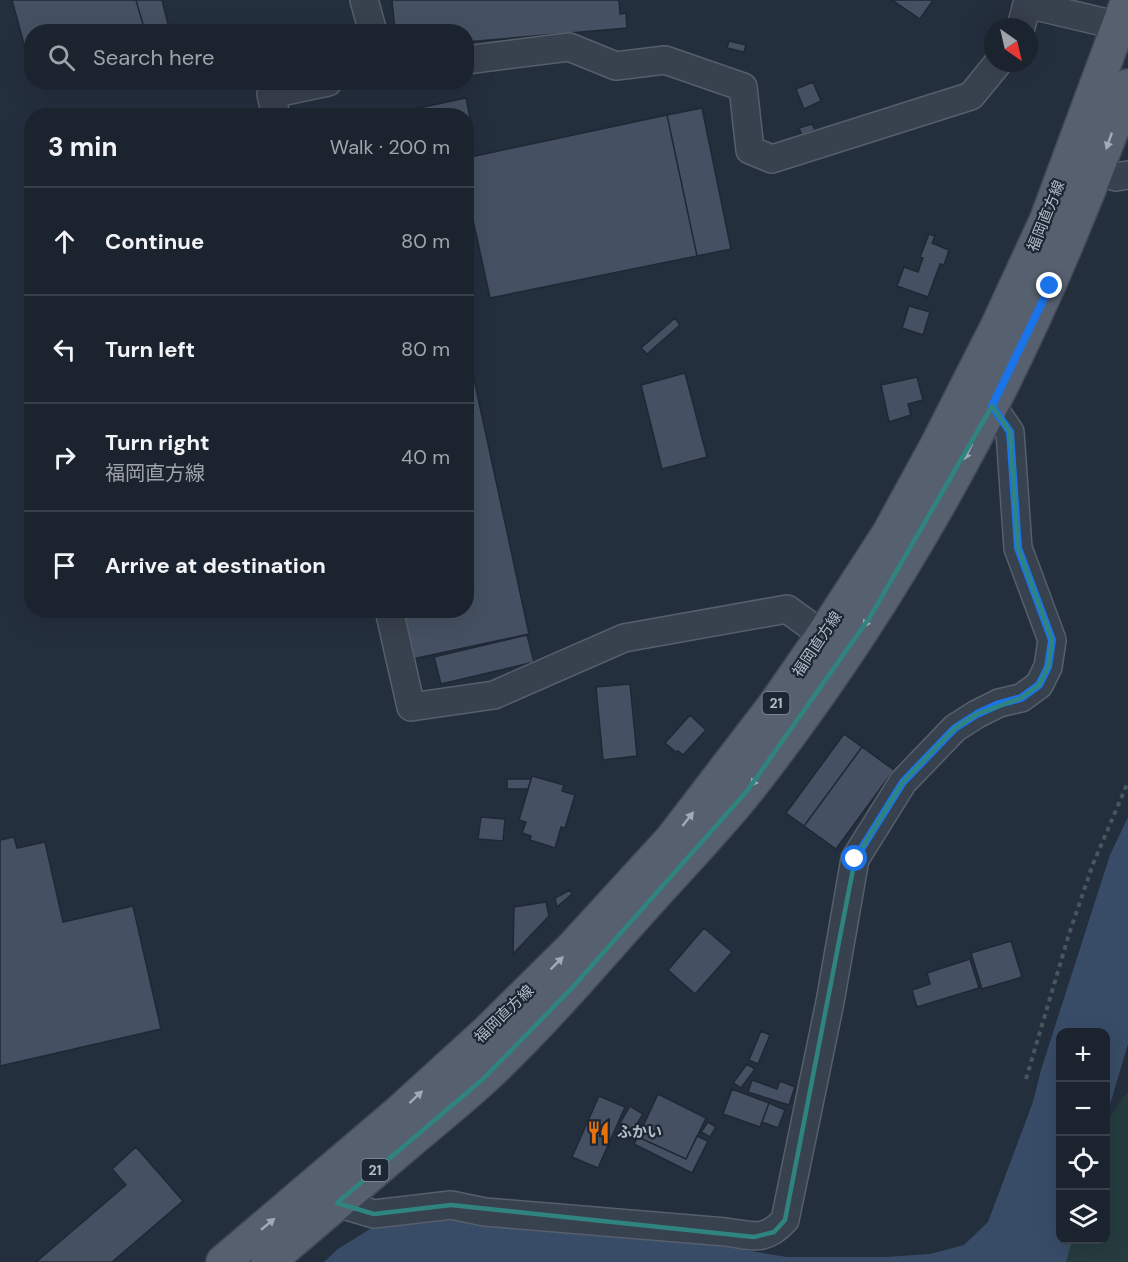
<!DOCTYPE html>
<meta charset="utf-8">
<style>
:root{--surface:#1b232e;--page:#282f3a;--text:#f1f3f6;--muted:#a0a4aa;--line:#39404a}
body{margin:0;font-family:"DM Sans","Noto Sans JP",sans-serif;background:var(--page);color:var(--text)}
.controls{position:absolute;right:18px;bottom:18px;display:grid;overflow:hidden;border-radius:12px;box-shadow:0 6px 24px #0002}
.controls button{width:54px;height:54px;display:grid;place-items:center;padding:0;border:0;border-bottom:2px solid var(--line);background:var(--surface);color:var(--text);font:30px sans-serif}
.compass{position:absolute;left:984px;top:18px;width:54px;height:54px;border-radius:50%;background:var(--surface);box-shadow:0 6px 24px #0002;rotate:146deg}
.stop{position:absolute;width:18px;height:18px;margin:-14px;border:4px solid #1a73e8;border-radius:50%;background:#fff}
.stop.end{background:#1a73e8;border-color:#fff;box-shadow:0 2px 6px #0008}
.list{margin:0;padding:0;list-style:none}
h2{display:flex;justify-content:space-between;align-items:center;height:78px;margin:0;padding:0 24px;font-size:26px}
h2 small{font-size:20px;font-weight:400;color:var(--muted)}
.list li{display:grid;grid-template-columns:39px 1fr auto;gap:18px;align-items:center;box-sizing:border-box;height:108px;padding:0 24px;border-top:2px solid var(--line)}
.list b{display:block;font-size:22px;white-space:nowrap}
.list p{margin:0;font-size:20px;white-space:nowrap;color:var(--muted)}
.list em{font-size:20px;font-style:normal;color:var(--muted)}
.icon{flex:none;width:33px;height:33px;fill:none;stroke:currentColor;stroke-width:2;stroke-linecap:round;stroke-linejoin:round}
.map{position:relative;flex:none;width:1128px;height:1262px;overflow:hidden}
.search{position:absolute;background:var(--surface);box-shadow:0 6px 24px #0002;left:24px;top:24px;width:450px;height:66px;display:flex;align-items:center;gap:15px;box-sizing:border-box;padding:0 21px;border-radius:24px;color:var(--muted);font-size:22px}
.panel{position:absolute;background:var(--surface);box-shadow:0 6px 24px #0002;left:24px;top:108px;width:450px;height:510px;border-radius:24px}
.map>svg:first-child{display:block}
</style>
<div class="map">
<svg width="1128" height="1262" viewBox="0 0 1128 1262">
<rect width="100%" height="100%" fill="#242f3e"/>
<path fill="#263c3f" d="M1128,1092V1262H1039L1064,1240H1106V1124L1122,1098Z"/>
<path fill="#394c67" d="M1128,817V1044L1106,1118V1032H1060V1240H1072L1066,1262H324L338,1249L370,1229L431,1219L483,1222L700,1243L787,1257H886L930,1254L964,1245L988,1222L1033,1102L1041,1070L1110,855Z"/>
<path fill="#455162" stroke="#1f2835" stroke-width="1.5" d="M12,0H136L144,28L129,32H32V58L28,59Z
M136,0H162L169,28L155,32H129L144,28Z
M392,0H619L620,14L626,13L627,28L466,42V32H395Z
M892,0H933L920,19Z
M729,41L746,45L744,52L727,48Z
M813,82L821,101L804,109L796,89Z
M466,98L472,128L466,129V116H415L414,109Z
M702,108L731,249L697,256L667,115Z
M667,115L697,256L490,298L466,188V158Z
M812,124L815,130L802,135L799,128Z
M929,234L935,236L932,243L949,250L944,265L940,264L928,297L897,286L904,267L918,272L923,258L920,257Z
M909,306L930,312L923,335L902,328Z
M675,318L680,325L647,354L641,348Z
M466,342L529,634L408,660L397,610H466Z
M685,373L707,457L662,469L641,385Z
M917,377L923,400L908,404L911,415L889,422L881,385Z
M527,635L534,662L441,684L434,657Z
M630,684L637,756L603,760L596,687Z
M690,715L706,730L683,755L678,751L676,752L665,743Z
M844,734L862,747L804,826L786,813Z
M862,747L894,770L836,849L804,826Z
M532,776L564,785L562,791L575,795L565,828L561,827L555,848L530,840L531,836L522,833L526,822L519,820Z
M507,779H531L528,789H507Z
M481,817L505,819L503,841L478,839Z
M14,837L17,848L45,842L63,922L133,906L161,1029L0,1066V840Z
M570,890L572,894L557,907L555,898Z
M546,902L549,916L513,954L514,907Z
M704,928L732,952L695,994L668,970Z
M1011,941L1022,977L982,989L971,953Z
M970,959L979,988L917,1007L912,990L930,984L927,973Z
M761,1031L770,1035L758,1064L749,1060Z
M747,1064L755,1069L741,1088L733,1083Z
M752,1080L777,1089L780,1081L795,1087L789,1105L748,1092Z
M732,1089L769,1103L760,1127L723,1114Z
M658,1094L706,1118L686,1159L638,1137Z
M599,1096L625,1107L598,1168L572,1157Z
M769,1103L785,1110L778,1128L762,1122Z
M630,1106L643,1114L633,1130L620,1123Z
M708,1122L716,1127L710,1137L701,1132Z
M697,1136L708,1141L692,1173L634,1144L638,1137L686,1159Z
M136,1147L183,1201L112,1262H36L126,1185L112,1169Z"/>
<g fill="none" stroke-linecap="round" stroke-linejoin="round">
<defs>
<path id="street" d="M364,0L373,32
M1021,27L1027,4L1128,28
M466,60L569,47L616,66L665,60L743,87L750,150L772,159L971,96L998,63
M276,116L271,94L328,82
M1098,171L1116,177L1128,175
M389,610L411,707L494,695L624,638L787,609L823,635
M337,1203L374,1214L451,1205L485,1212L726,1232C753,1236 765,1242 785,1220L830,1002L855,859L903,782L955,728L977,714L999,703L1021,698L1039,685L1048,667L1052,640L1018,548L1010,432L992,406"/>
<path id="primary" d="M223,1262L398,1113L487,1032L574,946L671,840L773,707L823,635L889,533L937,445L997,327L1046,221L1128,0
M268,1262C317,1220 366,1179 415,1137C438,1118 461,1099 483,1079C539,1027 589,968 640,911C676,870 715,831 749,788C914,578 1039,337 1128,86"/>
</defs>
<use href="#street" stroke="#565f6c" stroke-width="30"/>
<use href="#primary" stroke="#414a57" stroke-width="36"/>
<path stroke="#44595c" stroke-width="4" stroke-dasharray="4.5 4.5" stroke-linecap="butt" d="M1026,1079L1069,934L1093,864L1128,782"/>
<use href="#street" stroke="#38414e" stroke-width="27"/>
<use href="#primary" stroke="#56606e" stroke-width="33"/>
</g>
<defs><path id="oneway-solid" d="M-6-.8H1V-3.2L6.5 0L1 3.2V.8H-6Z" transform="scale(1.5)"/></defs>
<g fill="#a1aab7">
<use href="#oneway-solid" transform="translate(1109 141) rotate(109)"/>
<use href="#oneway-solid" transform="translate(968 452) rotate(118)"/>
<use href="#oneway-solid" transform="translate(868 620) rotate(123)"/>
<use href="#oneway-solid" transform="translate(756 779) rotate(126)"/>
<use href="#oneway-solid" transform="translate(688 819) rotate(-52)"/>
<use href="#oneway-solid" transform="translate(557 963) rotate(-45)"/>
<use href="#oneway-solid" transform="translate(416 1097) rotate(-43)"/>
<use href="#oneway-solid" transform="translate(268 1224) rotate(-40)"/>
</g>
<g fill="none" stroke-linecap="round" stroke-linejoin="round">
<path stroke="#1a73e8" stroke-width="8" d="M855,859L903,782L955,728L977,714L999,704L1021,698L1039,685L1048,667L1052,640L1018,548L1010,432L992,406L1050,286"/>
</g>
<path fill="none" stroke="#308480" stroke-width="4.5" stroke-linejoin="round" d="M992,406L1010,432L1018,548L1052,640L1048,667L1039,685L1021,698L977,714L955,728L903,782L855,859L785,1220L774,1232L754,1237L451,1205L374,1214L337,1203L483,1079L571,989L747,791L870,617Z"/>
<defs>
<symbol id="restaurant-bare" viewBox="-9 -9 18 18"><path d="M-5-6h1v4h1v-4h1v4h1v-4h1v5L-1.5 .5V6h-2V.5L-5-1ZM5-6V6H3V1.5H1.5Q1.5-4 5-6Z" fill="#e8710a" stroke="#1d2633" stroke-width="2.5" paint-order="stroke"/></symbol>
</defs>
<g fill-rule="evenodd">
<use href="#restaurant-bare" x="582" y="1116" width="33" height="33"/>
</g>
<g text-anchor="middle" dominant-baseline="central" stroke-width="4.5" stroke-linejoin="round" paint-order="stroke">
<g fill="#1d2633" stroke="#878f9c" stroke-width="1.5">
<rect x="762.5" y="692" width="27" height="22" rx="4.5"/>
<rect x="361.5" y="1159" width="27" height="22" rx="4.5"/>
</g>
<g font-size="14" font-weight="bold" fill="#b4bcc9">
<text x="776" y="703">21</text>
<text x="375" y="1170">21</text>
</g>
<g font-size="15" fill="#b4bcc9" stroke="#1d2633">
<text transform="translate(1046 216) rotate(-68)">福岡直方線</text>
<text transform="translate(817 644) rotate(-56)">福岡直方線</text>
<text transform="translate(504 1014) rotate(-44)">福岡直方線</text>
</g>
<g font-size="15" font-weight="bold" fill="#b4bcc9" stroke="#1d2633" text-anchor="start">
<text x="617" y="1132">ふかい</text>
</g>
</g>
</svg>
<div class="controls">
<button>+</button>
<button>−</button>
<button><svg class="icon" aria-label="locate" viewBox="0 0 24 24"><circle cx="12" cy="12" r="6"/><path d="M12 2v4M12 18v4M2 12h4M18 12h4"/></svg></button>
<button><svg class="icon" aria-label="layers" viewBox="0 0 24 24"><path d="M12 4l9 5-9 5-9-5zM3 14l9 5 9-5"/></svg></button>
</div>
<svg class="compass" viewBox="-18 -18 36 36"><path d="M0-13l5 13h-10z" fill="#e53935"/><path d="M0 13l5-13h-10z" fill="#a0a4aa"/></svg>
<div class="stop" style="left:855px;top:859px"></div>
<div class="stop end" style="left:1050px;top:286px"></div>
<div class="search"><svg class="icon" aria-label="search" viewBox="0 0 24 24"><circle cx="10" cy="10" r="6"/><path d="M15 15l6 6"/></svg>Search here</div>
<section class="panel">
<h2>3 min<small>Walk · 200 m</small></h2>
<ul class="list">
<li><svg class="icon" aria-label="ahead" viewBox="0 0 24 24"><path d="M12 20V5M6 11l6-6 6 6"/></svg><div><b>Continue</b></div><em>80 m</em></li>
<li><svg class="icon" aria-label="left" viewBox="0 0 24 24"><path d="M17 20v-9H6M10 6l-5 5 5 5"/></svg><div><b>Turn left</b></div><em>80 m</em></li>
<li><svg class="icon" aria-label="right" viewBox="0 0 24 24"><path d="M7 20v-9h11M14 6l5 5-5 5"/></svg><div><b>Turn right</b><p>福岡直方線</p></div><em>40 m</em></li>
<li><svg class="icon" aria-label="arrive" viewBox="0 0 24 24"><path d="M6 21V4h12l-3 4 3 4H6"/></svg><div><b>Arrive at destination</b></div></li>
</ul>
</section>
</div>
